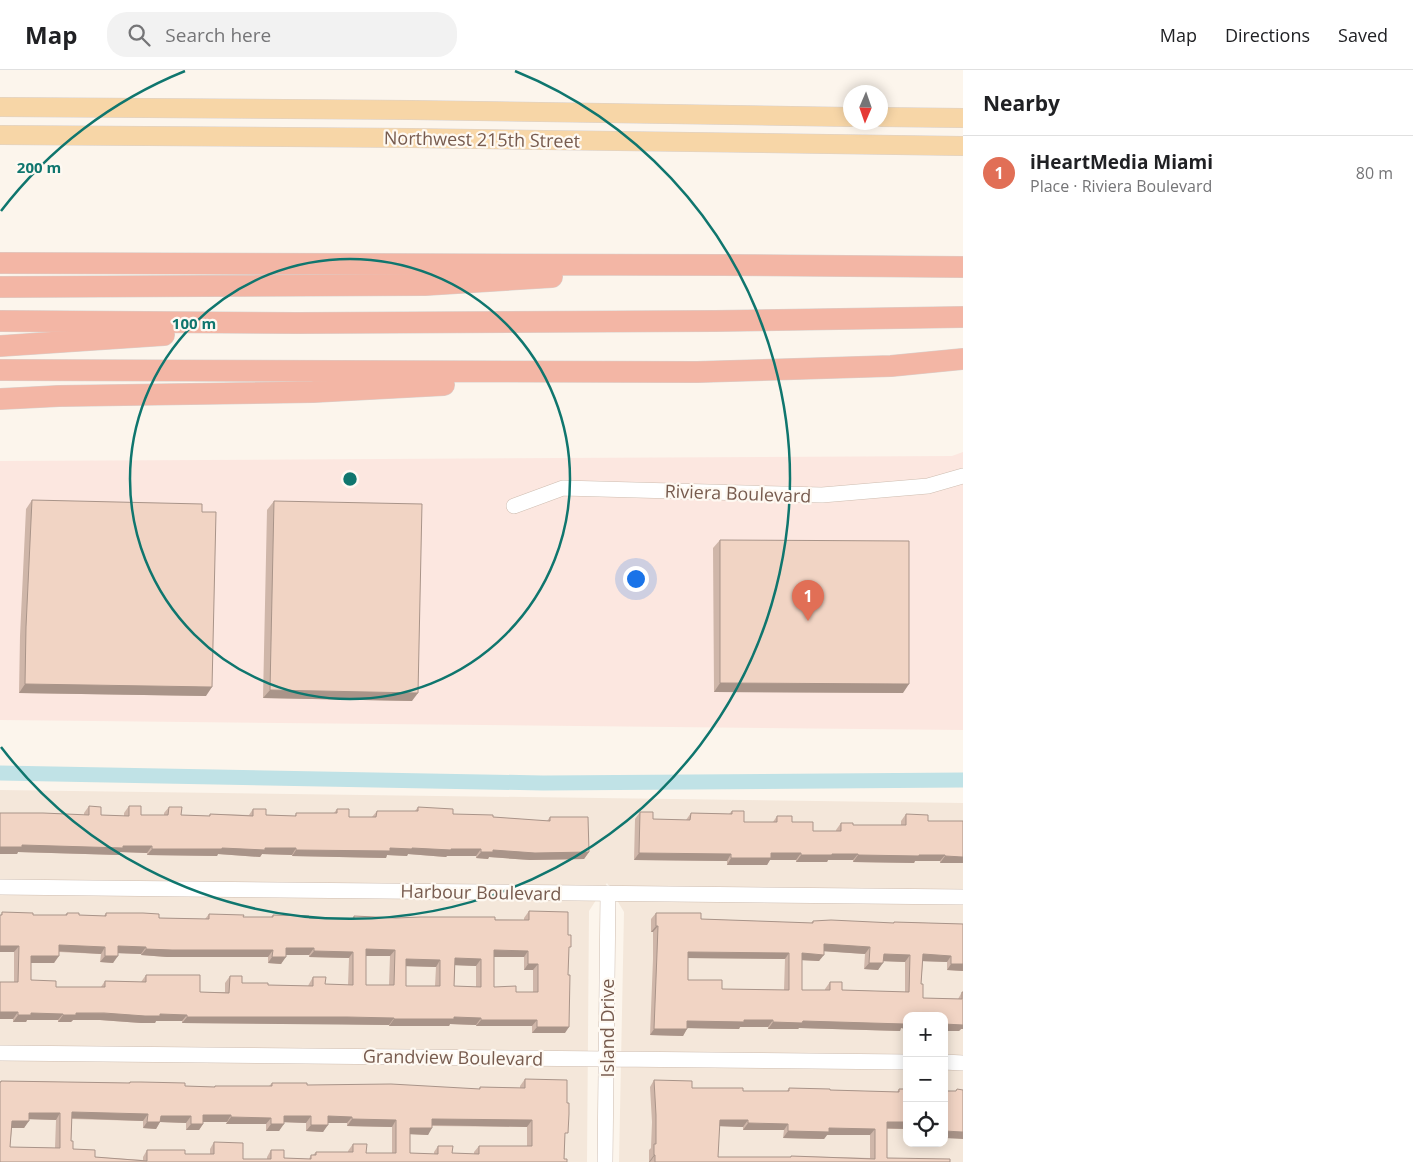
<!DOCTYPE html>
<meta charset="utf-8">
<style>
:root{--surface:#fff;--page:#f2f2f2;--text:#202124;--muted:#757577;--line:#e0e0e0;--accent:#e16f56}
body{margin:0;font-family:"Open Sans",sans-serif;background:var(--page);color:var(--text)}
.controls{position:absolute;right:15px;bottom:15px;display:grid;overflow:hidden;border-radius:10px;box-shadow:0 2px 12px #0003}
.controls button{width:45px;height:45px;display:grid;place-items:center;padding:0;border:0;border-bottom:1px solid var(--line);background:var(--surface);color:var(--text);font:25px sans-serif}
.compass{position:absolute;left:843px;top:15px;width:45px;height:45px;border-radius:50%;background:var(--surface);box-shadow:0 2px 12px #0003;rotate:182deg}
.you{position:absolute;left:635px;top:508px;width:18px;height:18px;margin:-12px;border:4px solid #fff;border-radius:50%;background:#1a73e8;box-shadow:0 0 0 8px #1a73e833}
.badge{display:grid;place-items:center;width:32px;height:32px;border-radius:50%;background:var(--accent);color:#fff;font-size:16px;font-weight:700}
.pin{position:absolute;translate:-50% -41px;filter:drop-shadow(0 1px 2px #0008)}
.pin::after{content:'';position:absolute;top:26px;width:18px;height:15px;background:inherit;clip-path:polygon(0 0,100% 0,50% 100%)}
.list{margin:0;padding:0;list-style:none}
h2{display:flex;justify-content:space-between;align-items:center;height:65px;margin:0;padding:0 20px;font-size:21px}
h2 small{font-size:16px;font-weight:400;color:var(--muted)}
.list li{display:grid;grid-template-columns:32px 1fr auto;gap:15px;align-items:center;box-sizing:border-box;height:75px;padding:0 20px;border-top:1px solid var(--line)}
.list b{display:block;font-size:19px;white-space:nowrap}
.list p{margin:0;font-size:16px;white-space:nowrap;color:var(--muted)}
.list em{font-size:16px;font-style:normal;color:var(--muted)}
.icon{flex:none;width:28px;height:28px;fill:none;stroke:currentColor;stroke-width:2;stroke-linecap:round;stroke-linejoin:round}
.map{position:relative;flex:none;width:963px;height:1092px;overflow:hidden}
header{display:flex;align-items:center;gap:30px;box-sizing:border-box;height:70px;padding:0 25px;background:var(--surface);border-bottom:1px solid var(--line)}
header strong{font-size:24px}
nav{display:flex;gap:28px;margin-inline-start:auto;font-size:18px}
.search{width:350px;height:45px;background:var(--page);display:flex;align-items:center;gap:12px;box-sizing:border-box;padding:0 18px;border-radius:20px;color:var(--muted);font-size:19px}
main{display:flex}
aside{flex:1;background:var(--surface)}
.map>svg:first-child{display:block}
</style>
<header>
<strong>Map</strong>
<div class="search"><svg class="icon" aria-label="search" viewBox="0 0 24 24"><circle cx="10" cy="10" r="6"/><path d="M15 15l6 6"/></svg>Search here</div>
<nav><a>Map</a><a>Directions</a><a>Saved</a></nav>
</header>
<main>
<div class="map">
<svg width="963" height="1092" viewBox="0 0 963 1092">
<rect width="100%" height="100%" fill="#fcf5ec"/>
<path fill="#f4e7da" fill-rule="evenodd" d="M0,720L963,733V1092H619L624,842L607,813L589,841L587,1092H0ZM907,946H944V1073H907Z"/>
<path fill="#fce7e0" d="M963,382V660L0,650V391L952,386Z"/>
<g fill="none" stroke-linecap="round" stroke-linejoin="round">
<path stroke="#c0e2e6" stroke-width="15" d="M0,703L543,713L963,710"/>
<defs>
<path id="minor" d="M514,436L563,418L822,425L928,416L963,406
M0,817L963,827
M0,983L907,992
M944,992L963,993
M605,1092L608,823"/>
<path id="major" d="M0,37L411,40L851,47
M881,47L963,48
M0,65L411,68L963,76"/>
<path id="highway" d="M0,193L722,195L963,197
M0,217L425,215L552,207
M0,251L297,253L715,251L963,247
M0,276L164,265
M0,300L697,302L891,296L963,289
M0,329L59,326L313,322L444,315"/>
</defs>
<use href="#minor" stroke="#cebdb0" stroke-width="16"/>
<use href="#major" stroke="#d9d1cd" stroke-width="20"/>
<use href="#highway" stroke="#d9d1cd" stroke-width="22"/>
<use href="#minor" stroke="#fff" stroke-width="15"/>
<use href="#major" stroke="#f7d6a7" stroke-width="19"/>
<use href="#highway" stroke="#f3b6a5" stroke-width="21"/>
</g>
<path fill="#cfb6a9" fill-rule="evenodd" d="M32,430L206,626L19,623L20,566L26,439Z
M274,431L412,631L263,628L267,440Z
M720,470L903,623L714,622L713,478Z
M89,736L101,745L124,746V743L129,736L141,745H164V743L169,737L181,745L209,746L210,744L249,745L253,739L266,745L295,746L296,743H334L337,739L349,747H372L377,741H415L418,737L453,744L547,751L550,747L589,782L584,789L530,790L489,787L488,789L476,788V786H447L446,787L408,784L407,786L387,785L386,788L292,786V785L262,784L260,787L218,784L217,786L147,785V783L120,782L119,785L18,782L17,784H0L84,745V743Z
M732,741L744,752H773L777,746L813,761H836V760L841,753L853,755H901V751L906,744L928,751L963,793H940V791H915L914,793L853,792V790H828L827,792H796V790H770L767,795H727V791L634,790L635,749L640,742L653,749L686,750L691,743L729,744Z
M529,841L568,865L569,880L565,963H532V956H476V955L450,954L449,956H389V955L342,954L182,953V951H156L155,953H141L100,950H73L71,952H58V950H27L26,952H13V949H0V912H14V882L1,845L2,842L33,845H65L67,843L79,845L104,846L106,843L159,848L205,849L209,844L243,847H271L273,845L309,848L352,849L354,846L396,848L524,850V848ZM59,882L101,884L100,892L113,893L118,883L141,884V885L167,887H268V893L281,894L286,885H309V887L349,888L348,915L325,914L313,907L309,914L308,916L268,915L242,913L230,906L225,913V922H200L146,905L141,912L105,911L101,917H56L31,910V893H54ZM366,886H390L389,915H366ZM494,887H524V900H533V922H516L494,917ZM455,895L476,896V917L454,916ZM406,896L436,897L435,916H406Z
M656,843L701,849L811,853L813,851L893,853L894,852L963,854V901L947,900V892L923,891L921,914L923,928L958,929L962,922L961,959L959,961L944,946H907V959L901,958L900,961L799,958L798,959H768V957H740L739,959L687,958L683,966L650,965L653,889V862H651V849ZM824,881L865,884L864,899L878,900L883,891L905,892V922L842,920L830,912L825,919V920H802V890L819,891ZM688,888L785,889L784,920L722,919L688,910Z
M525,1009L565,1067L564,1089L0,1092V1012L1,1011L128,1013L130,1012L185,1016L214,1017L215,1016H269L272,1013L307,1015L479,1019L480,1017L520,1018V1016ZM29,1049L56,1050L55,1078L10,1077L12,1058H24ZM72,1049L143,1051V1058L156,1059L160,1052L186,1053V1060H199L203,1054V1052H227L226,1054H266V1061H279L284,1052L306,1053V1061L323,1062L328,1053H347V1056L392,1057V1083H366L353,1074L348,1081V1082H316L313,1085H311L309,1089L284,1088L271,1080L267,1087V1089H243L214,1072L210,1079V1084H185L147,1080L143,1087V1090L95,1087L73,1079L71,1071ZM432,1056L527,1057V1076H479L474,1082V1084L452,1083L438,1076L434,1082V1084L410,1083V1064L428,1065Z
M654,1010L692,1018L743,1021H787L789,1018L830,1020L897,1022L899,1019L905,1059H887V1088L950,1092H649V1080L651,1078L652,1052L650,1017ZM719,1056L743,1057V1060H784L783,1068L824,1069L827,1065H870V1088L791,1086V1087H718Z"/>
<path fill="#a99489" d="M720,613L909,614L903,623L714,622Z
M25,614L212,617L206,626L19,623Z
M270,620L418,623L412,631L263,628Z
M22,775L123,776H152L147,783L120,782L119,785L18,782L17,784H0V777Z
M222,778H296L292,785L262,784L260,787L218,784L217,786L147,785L152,779Z
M390,778H412L481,779L476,786H447L446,787L408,784L407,786L387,785L386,788L292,786L296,780Z
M493,780L589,782L584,789L530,790L489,787L488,789L476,788L481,782Z
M639,783L731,784L727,791L634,790Z
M771,783H801L796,790H770L767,795H727L731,788Z
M832,784H858L853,790H828L827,792H796L801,785Z
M858,785H945L940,791H915L914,793L853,792Z
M945,786L963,787V793H940Z
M656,856H658L653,862H651Z
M824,874L870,877L865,884L820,881Z
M59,875L105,877L101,884L54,881Z
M0,876H19L14,882H0Z
M118,876L146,877L141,884L114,883Z
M286,878H314L309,885H281Z
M146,879L273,880L268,887H167L141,885Z
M366,879L395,880L390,886H362Z
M494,880L528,881L524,887H489Z
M314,881L353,882L349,888L309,887Z
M688,882L789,883L785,889L684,888Z
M802,883L824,885L819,891L798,890Z
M884,884L910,885L905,892L879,891Z
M923,884L951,886L947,892L918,891Z
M31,886H59L54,893H26Z
M105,886H118L113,893L100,892Z
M272,887H286L281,894L268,893Z
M455,888L481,889L476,896L450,895Z
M406,889L440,890L436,897L401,896Z
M869,893H883L878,900L864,899Z
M528,894H538L533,900H524Z
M951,894H963V901L947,900Z
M0,942H18L13,949H0Z
M31,943L63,944L58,950H27L26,952H13L18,945Z
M76,943L160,944L187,945L182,951H156L155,953H141L100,950H73L71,952H58L63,945Z
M187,947H347L394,948L389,955L182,953Z
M454,947L481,948L476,955L450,954L449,956H389L394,949Z
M481,950H537L532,956H476Z
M744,950H773L768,957H740L739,959L683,958L687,951Z
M803,951L907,952V959L901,958L900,961L799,958L798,959H768L773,952Z
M963,953V959H961L959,961H944V954Z
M537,957H569L565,963H532Z
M654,959H687L683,966L650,965Z
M72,1042L148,1044L143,1051L67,1048Z
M29,1043H60L56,1050L24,1049Z
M203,1045H231L227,1052H199Z
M161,1046H191L186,1053L160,1052L156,1059L143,1058L147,1052Z
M284,1046H311L306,1053L279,1052Z
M328,1046L352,1047L347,1053H323Z
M231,1047L271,1048L266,1054H226Z
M352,1049L396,1050L392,1057L347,1056Z
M432,1049L532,1050L527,1057L428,1055Z
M720,1050H748L743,1057L715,1056Z
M12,1051H29L24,1058H7Z
M887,1052H907V1057L905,1059L883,1058Z
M748,1053L788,1054L784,1060H743Z
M191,1054H203L199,1060H186Z
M271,1054H284L279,1061H266Z
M311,1055H328L323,1062L306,1061Z
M410,1058H432L428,1065L406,1064Z
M829,1058L875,1059L870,1065H827L824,1069L783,1068L788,1061Z
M944,1061L963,1062V1069L944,1068Z
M654,1085H655L650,1092H649Z"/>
<path fill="#f1d4c4" stroke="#a99489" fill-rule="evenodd" d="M32,430L202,434V442H216L212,617L25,614L26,557Z
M274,431L422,434L418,623L270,620Z
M720,470L909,471V614L720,613Z
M89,736L101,737V745L129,746V736H141V745H168L169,737H182L181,745L210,746V744L253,746V739H266V745L296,746V743H337V739H349V747H376L377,741H418V737L453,739V744L493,745V747L550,751V747H588L589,782L535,783L493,780V782H481V779H451V780L412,778V779L390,778V781L296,780V778H265V780L222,778V779H152V776H123V778L22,775V777H0V743H43L89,745Z
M732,741H744V752H777V746H792V752H813V761H841V753H853V755H906V744L928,745V751H963V787L945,786V785H919V786L858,785V784H832V785H801V783H771V788H731V784L639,783L640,742H653V749L690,750L691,743L732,744Z
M529,841L568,842V865H571V877H569L568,905H570L569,957H537V950H481V948L454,947V949H394V948L347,947H187V945L160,944V946H145L104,943H76V945H63V944L31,943V945H18V942H0V912H18L19,876H0V845H2V842L33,843V845H67V843H79V845L106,846V843H143L159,844V848L209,849V844L244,845L243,847H273V845L309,846V848L354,849V846L396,848L420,847H495V850H529ZM59,875L105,877V886H118V876L146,877V879L172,880H273L272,887H286V878H314V881L353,882V915L325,914L326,907H313V916L268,915V913H242V906H230L229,923L200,922V905H146V912L105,911V917H56V911L31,910V886H59ZM366,879L395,880L394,915H366ZM494,880L528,881V894H538V922H516V916L494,917ZM455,888L481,889V917L454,916ZM406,889L440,890V916H406Z
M656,843H701V849L813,853V851L831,850L894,853V852L963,854V894H951V886L923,884L921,914H923V928L962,929V922H963V955L944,954V946H907V952H904V954L803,951L802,953L773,952V950H744V952L687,951V959H654L657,883L658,856H656ZM824,874L870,877L869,893H883L884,884L910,885L909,922L842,920V912H830V920H802V883L824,885ZM688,882L789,883V920L722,919V910H688Z
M525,1009L567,1010V1033H569V1044L568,1063H565L564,1089H567V1092H0V1012H1V1011L130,1013V1012H141L185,1013V1016L215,1017V1016H272V1013H307V1015L391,1014L480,1019V1017L525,1018ZM72,1042L148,1044L147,1052H160L161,1046H191V1054H203V1045H231V1047L271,1048V1054H284V1046H311V1055H328V1046L352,1047V1049L396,1050V1083H366L367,1074H353V1082H316V1085H311V1089L284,1088V1080H271V1089H243V1073L214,1072V1084H185V1080H147V1091L95,1087V1080L73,1079V1071H71ZM29,1043H60V1078L10,1077L12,1051H29ZM432,1049L532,1050V1076H479V1084L452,1083L453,1076H438V1084L410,1083V1058H432Z
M654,1010L692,1011V1018H743V1021H789V1018L830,1019V1020L899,1022V1019H907V1052H887V1088L950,1089V1092H655V1085H654V1074H656V1045ZM720,1050H748V1053L788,1054V1061L829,1062V1058L875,1059V1089L791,1086V1087H718Z
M957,1019L963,1020V1062L944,1061V1021H956Z"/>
<g fill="none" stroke="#0f766e" stroke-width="2.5">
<circle cx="350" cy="409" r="220"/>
<path d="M1 141A440 440 0 0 1 185 1M515 1A440 440 0 1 1 1 677"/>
</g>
<g text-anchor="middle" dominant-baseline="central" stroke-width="4.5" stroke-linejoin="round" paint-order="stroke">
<g font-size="18" fill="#775b4e" stroke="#fef9f2">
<text transform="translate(482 69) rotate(1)">Northwest 215th Street</text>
<text transform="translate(738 423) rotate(2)">Riviera Boulevard</text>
<text transform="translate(481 822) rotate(1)">Harbour Boulevard</text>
<text transform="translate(607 958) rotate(-90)">Island Drive</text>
<text transform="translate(453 987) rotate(1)">Grandview Boulevard</text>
</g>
</g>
<circle cx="350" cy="409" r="8" fill="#0f766e" stroke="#fef9f2" stroke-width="2.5"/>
<g font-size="15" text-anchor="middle" font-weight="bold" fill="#0f766e" stroke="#fef9f2" stroke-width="4.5" stroke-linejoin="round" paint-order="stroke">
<text x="39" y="103">200 m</text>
<text x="194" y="259">100 m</text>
</g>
</svg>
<div class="controls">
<button>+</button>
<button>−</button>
<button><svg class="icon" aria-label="locate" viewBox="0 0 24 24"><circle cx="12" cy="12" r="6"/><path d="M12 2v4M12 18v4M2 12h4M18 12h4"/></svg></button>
</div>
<svg class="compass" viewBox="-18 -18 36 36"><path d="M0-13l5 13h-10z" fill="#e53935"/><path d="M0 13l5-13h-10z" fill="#757577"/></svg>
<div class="you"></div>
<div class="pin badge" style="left:808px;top:551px">1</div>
</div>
<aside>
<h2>Nearby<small></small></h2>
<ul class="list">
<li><span class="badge">1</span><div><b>iHeartMedia Miami</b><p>Place · Riviera Boulevard</p></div><em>80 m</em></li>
</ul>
</aside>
</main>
